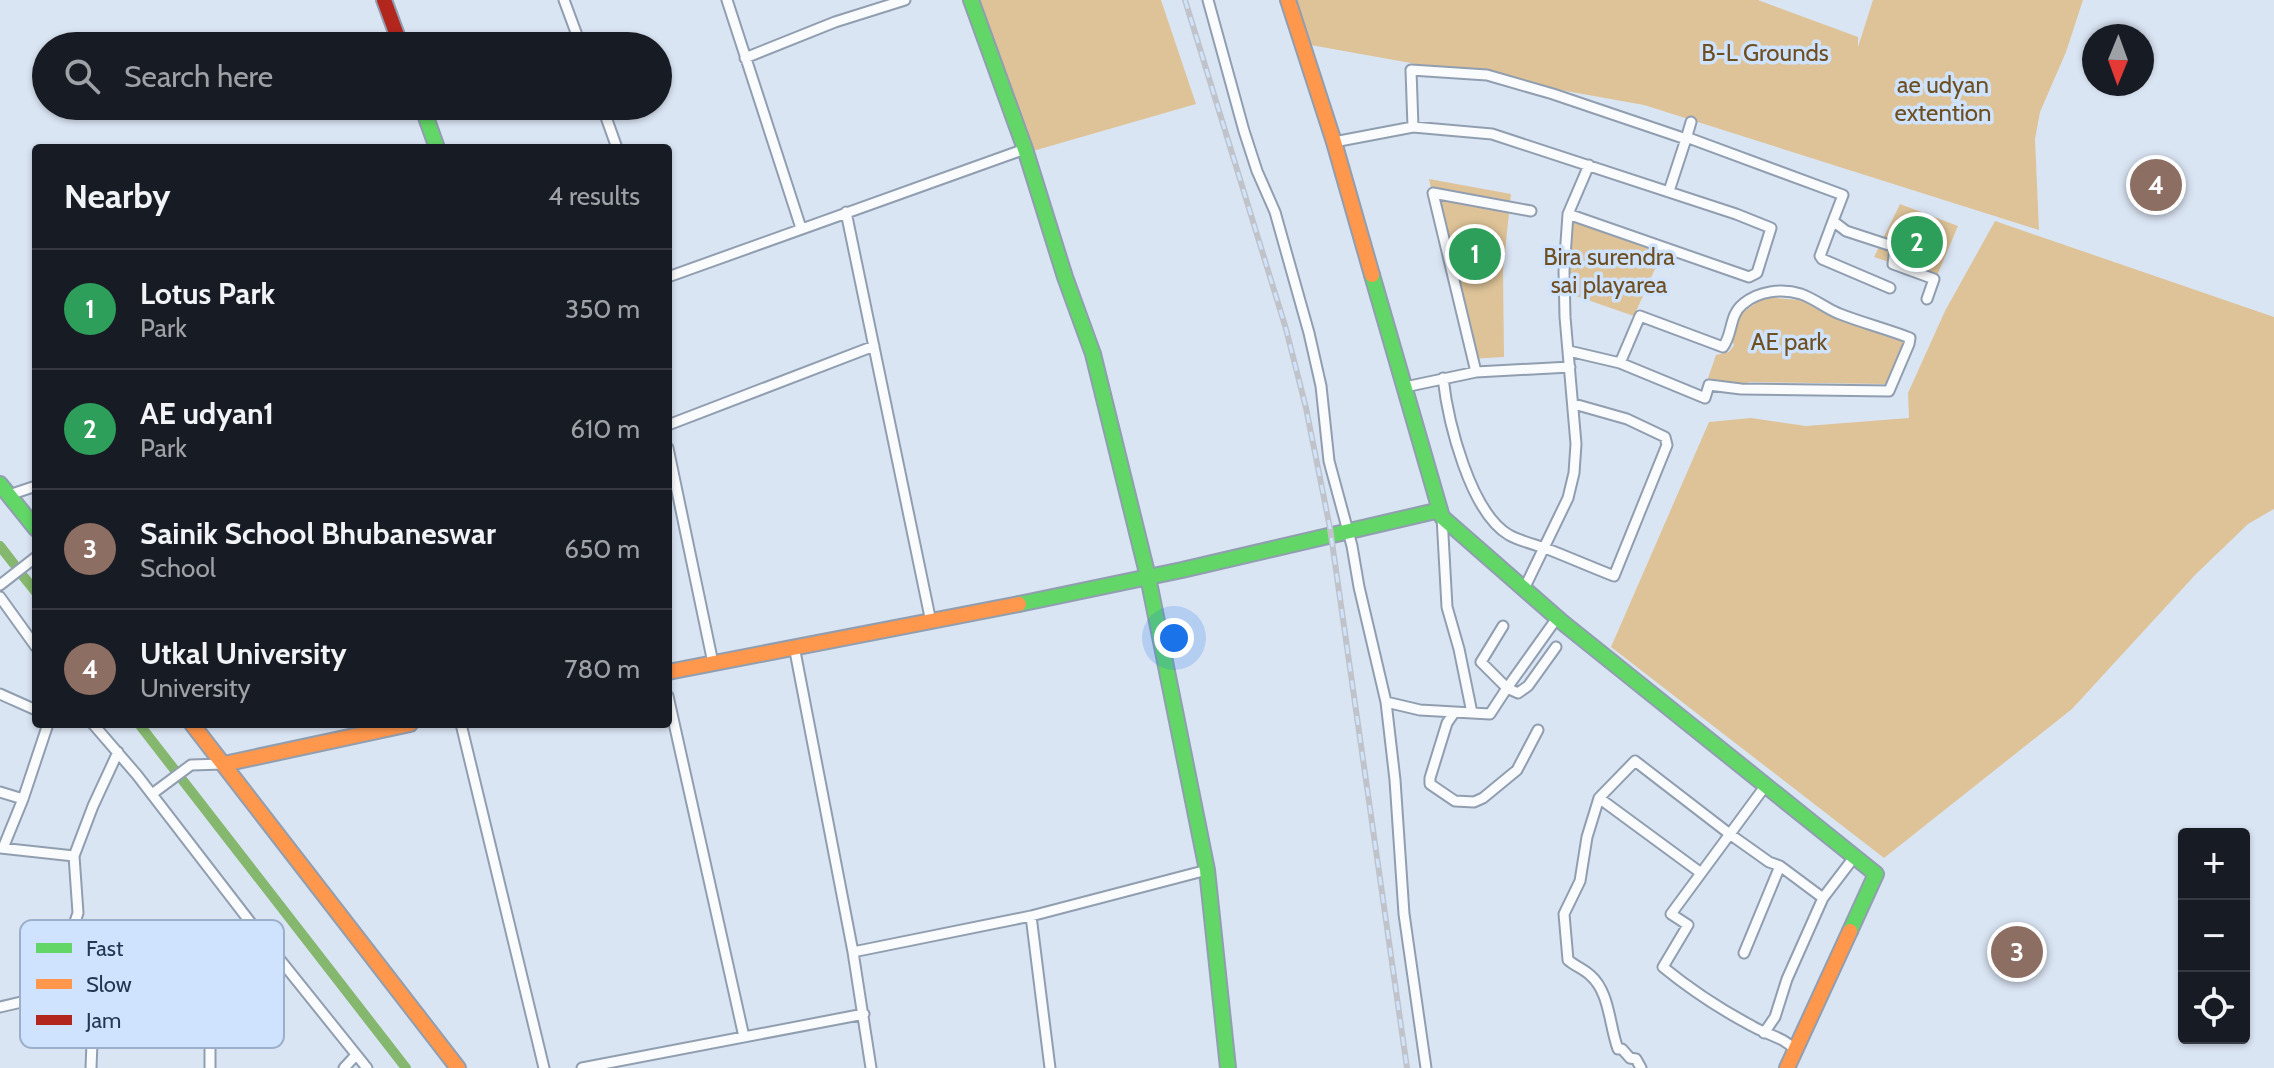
<!DOCTYPE html>
<meta charset="utf-8">
<style>
:root{--surface:#171b24;--page:#242831;--text:#f1f3f6;--muted:#9ea1a6;--line:#363941;--accent:#ea580c}
body{margin:0;font-family:Cabin,sans-serif;background:var(--page);color:var(--text)}
.controls{position:absolute;right:24px;bottom:24px;display:grid;overflow:hidden;border-radius:8px;box-shadow:0 2px 6px #0004}
.controls button{width:72px;height:72px;display:grid;place-items:center;padding:0;border:0;border-bottom:2px solid var(--line);background:var(--surface);color:var(--text);font:40px sans-serif}
.compass{position:absolute;left:2082px;top:24px;width:72px;height:72px;border-radius:50%;background:var(--surface);box-shadow:0 2px 6px #0004;rotate:181deg}
.you{position:absolute;left:1174px;top:638px;width:28px;height:28px;margin:-20px;border:6px solid #fff;border-radius:50%;background:#1a73e8;box-shadow:0 0 0 12px #1a73e833}
.badge{display:grid;place-items:center;width:52px;height:52px;border-radius:50%;background:var(--accent);color:#fff;font-size:26px;font-weight:700}
.pin{position:absolute;translate:-50% -50%;border:4px solid #fff;box-shadow:0 2px 8px #0006}
.list{margin:0;padding:0;list-style:none}
h2{display:flex;justify-content:space-between;align-items:center;height:104px;margin:0;padding:0 32px;font-size:34px}
h2 small{font-size:26px;font-weight:400;color:var(--muted)}
.list li{display:grid;grid-template-columns:52px 1fr auto;gap:24px;align-items:center;box-sizing:border-box;height:120px;padding:0 32px;border-top:2px solid var(--line)}
.list b{display:block;font-size:30px;white-space:nowrap}
.list p{margin:0;font-size:26px;white-space:nowrap;color:var(--muted)}
.list em{font-size:26px;font-style:normal;color:var(--muted)}
.icon{flex:none;width:44px;height:44px;fill:none;stroke:currentColor;stroke-width:2;stroke-linecap:round;stroke-linejoin:round}
.map{position:relative;flex:none;width:2274px;height:1068px;overflow:hidden}
.search{position:absolute;background:var(--surface);box-shadow:0 2px 6px #0004;left:32px;top:32px;width:640px;height:88px;display:flex;align-items:center;gap:20px;box-sizing:border-box;padding:0 28px;border-radius:44px;color:var(--muted);font-size:30px}
.panel{position:absolute;background:var(--surface);box-shadow:0 2px 6px #0004;left:32px;top:144px;width:640px;height:584px;border-radius:8px}
.map>svg:first-child{display:block}
</style>
<div class="map">
<svg width="2274" height="1068" viewBox="0 0 2274 1068">
<rect width="100%" height="100%" fill="#dae5f4"/>
<path fill="#dec398" d="M975,0H1161L1196,104L1033,151Z
M1290,0H1758L1858,37V47L1873,0H2083L2066,52L2040,112L2035,139L2039,230L1644,105L1305,44Z
M1429,179L1511,194L1503,271L1504,357L1469,359Z
M1900,204L1958,226L1936,278L1874,257Z
M1571,219L1663,251L1634,316L1570,294Z
M1995,221L2274,317V509L2248,524L2196,574L2072,709L1884,858L1611,647L1709,422L1751,418L1806,426L1909,418L1908,393L1945,311Z
M1764,297L1800,300L1842,321L1904,342L1886,384L1748,382V389L1708,378L1716,355L1729,352L1734,345L1730,335L1742,313Z"/>
<g fill="none" stroke-linecap="round" stroke-linejoin="round">
<path stroke="#85b76e" stroke-width="10" d="M0,546L14,564
M23,576L36,592
M139,724L406,1068"/>
<defs>
<path id="street" d="M564,0L581,46
M727,0L801,228
M1208,0L1244,131L1257,171L1275,212L1309,333L1321,386L1329,461L1352,546L1359,587L1386,702L1420,710L1472,713L1459,649L1447,607L1442,517
M745,58L835,22L905,0
M602,106L617,148
M1413,127L1492,134L1736,214L1771,228L1757,273L1749,277L1568,214
M1686,137L1843,195L1833,221L1846,231L1895,247L1893,264L1934,279L1927,299
M1334,142L1413,127L1411,70L1487,75L1553,94L1686,139L1691,122
M1669,191L1686,139
M1531,211L1433,193L1476,372L1570,367
M846,212L931,622
M1833,221L1820,256L1822,259L1890,288
M668,277L1025,149
M1569,351L1620,363L1705,398L1709,385L1741,389L1889,391L1909,344L1910,338C1887,329 1863,323 1840,314C1827,309 1815,299 1801,294C1782,288 1758,291 1743,304C1729,315 1733,334 1723,347L1640,316L1620,363
M1443,378C1448,422 1470,512 1509,535C1520,541 1533,544 1545,548C1568,557 1591,567 1614,576L1667,445L1665,437L1627,419L1574,404
M1405,387L1476,372
M668,425L874,346
M668,448L713,663
M9,495L36,486
M0,585L36,557
M1524,589L1568,498L1574,473L1576,444L1565,317L1564,271L1568,214L1589,165
M0,597L36,647
M794,646L853,952L1031,916L1050,1068
M1556,647L1528,686L1518,693L1507,688L1557,618
M0,694L36,710
M668,696L744,1037
M1386,702L1395,780L1404,914L1426,1068
M1454,713L1447,723L1430,778V784L1455,801L1474,802L1483,798L1517,770L1538,730
M1472,713L1490,714L1507,688L1481,662L1503,626
M93,724L137,775L261,936L367,1068
M461,724L544,1068
M1766,785L1671,914L1688,925L1663,967C1691,990 1720,1009 1752,1026C1767,1035 1784,1037 1795,1050
M0,792L23,799
M152,794L191,765L224,764
M1599,798L1587,837L1580,881L1564,914L1568,960C1575,966 1584,969 1590,975C1610,992 1609,1025 1618,1049H1622L1630,1058L1636,1059L1641,1068
M0,848L74,856
M3,848L23,799L48,724
M1780,866L1823,898
M1701,873L1599,798L1635,761L1731,835L1769,862L1780,866L1744,953
M1031,916L1207,870
M853,952L871,1068
M48,984C109,998 157,985 217,989
M0,1007L30,1000L45,989L58,970L78,913L74,856L93,806L118,752
M1764,1033L1775,1017L1787,979L1823,898L1855,856
M91,1068L94,992
M210,1068V1036L217,989L261,936
M344,1068L356,1055
M582,1068L864,1014"/>
<path id="fast" d="M971,0L1025,149L1065,277L1093,354L1148,577L1207,870L1228,1068
M422,106L437,148
M1372,275L1442,517L1562,622L1876,874L1850,931
M0,484L36,529
M1019,604L1182,570L1440,510"/>
<path id="slow" d="M1288,0L1334,142L1372,275
M668,672L1019,604
M192,724L458,1068
M224,764L410,724
M1787,1068L1850,931"/>
<path id="jam" d="M384,0L401,46"/>
</defs>
<use href="#street" stroke="#909eb0" stroke-width="13"/>
<use href="#fast" stroke="#909eb0" stroke-width="18"/>
<use href="#slow" stroke="#909eb0" stroke-width="18"/>
<use href="#jam" stroke="#909eb0" stroke-width="18"/>
<use href="#street" stroke="#f9fbfd" stroke-width="9"/>
<use href="#fast" stroke="#63d668" stroke-width="14"/>
<use href="#slow" stroke="#ff974d" stroke-width="14"/>
<use href="#jam" stroke="#b3261e" stroke-width="14"/>
<defs>
<path id="rail" d="M1185,0L1286,329L1306,408L1330,528L1407,1068"/>
</defs>
<use href="#rail" stroke="#c0c4ca" stroke-width="6"/>
<use href="#rail" stroke="#cfe3ff" stroke-width="3" stroke-dasharray="9" stroke-linecap="butt"/>
</g>
<g text-anchor="middle" dominant-baseline="central" stroke-width="7" stroke-linejoin="round" paint-order="stroke">
<g font-size="24" fill="#6e4f20" stroke="#cfe3ff">
<text x="1765" y="52">B-L Grounds</text>
<text x="1943" y="84">ae udyan<tspan x="1943" dy="28">extention</tspan></text>
<text x="1609" y="256">Bira surendra<tspan x="1609" dy="28">sai playarea</tspan></text>
<text x="1789" y="341">AE park</text>
</g>
</g>
<rect x="20" y="920" width="264" height="128" rx="12" fill="#cfe3ff" stroke="#9bafcb" stroke-width="2"/>
<rect x="36" y="943" width="36" height="10" fill="#63d668"/>
<rect x="36" y="979" width="36" height="10" fill="#ff974d"/>
<rect x="36" y="1015" width="36" height="10" fill="#b3261e"/>
<g font-size="22" fill="#223751">
<text x="86" y="956">Fast</text>
<text x="86" y="992">Slow</text>
<text x="86" y="1028">Jam</text>
</g>
</svg>
<div class="controls">
<button>+</button>
<button>−</button>
<button><svg class="icon" aria-label="locate" viewBox="0 0 24 24"><circle cx="12" cy="12" r="6"/><path d="M12 2v4M12 18v4M2 12h4M18 12h4"/></svg></button>
</div>
<svg class="compass" viewBox="-18 -18 36 36"><path d="M0-13l5 13h-10z" fill="#e53935"/><path d="M0 13l5-13h-10z" fill="#9ea1a6"/></svg>
<div class="you"></div>
<div class="pin badge" style="left:1475px;top:254px;background:#2e9e5b">1</div>
<div class="pin badge" style="left:1917px;top:242px;background:#2e9e5b">2</div>
<div class="pin badge" style="left:2017px;top:952px;background:#8d6e63">3</div>
<div class="pin badge" style="left:2156px;top:185px;background:#8d6e63">4</div>
<div class="search"><svg class="icon" aria-label="search" viewBox="0 0 24 24"><circle cx="10" cy="10" r="6"/><path d="M15 15l6 6"/></svg>Search here</div>
<section class="panel">
<h2>Nearby<small>4 results</small></h2>
<ul class="list">
<li><span class="badge" style="background:#2e9e5b">1</span><div><b>Lotus Park</b><p>Park</p></div><em>350 m</em></li>
<li><span class="badge" style="background:#2e9e5b">2</span><div><b>AE udyan1</b><p>Park</p></div><em>610 m</em></li>
<li><span class="badge" style="background:#8d6e63">3</span><div><b>Sainik School Bhubaneswar</b><p>School</p></div><em>650 m</em></li>
<li><span class="badge" style="background:#8d6e63">4</span><div><b>Utkal University</b><p>University</p></div><em>780 m</em></li>
</ul>
</section>
</div>
